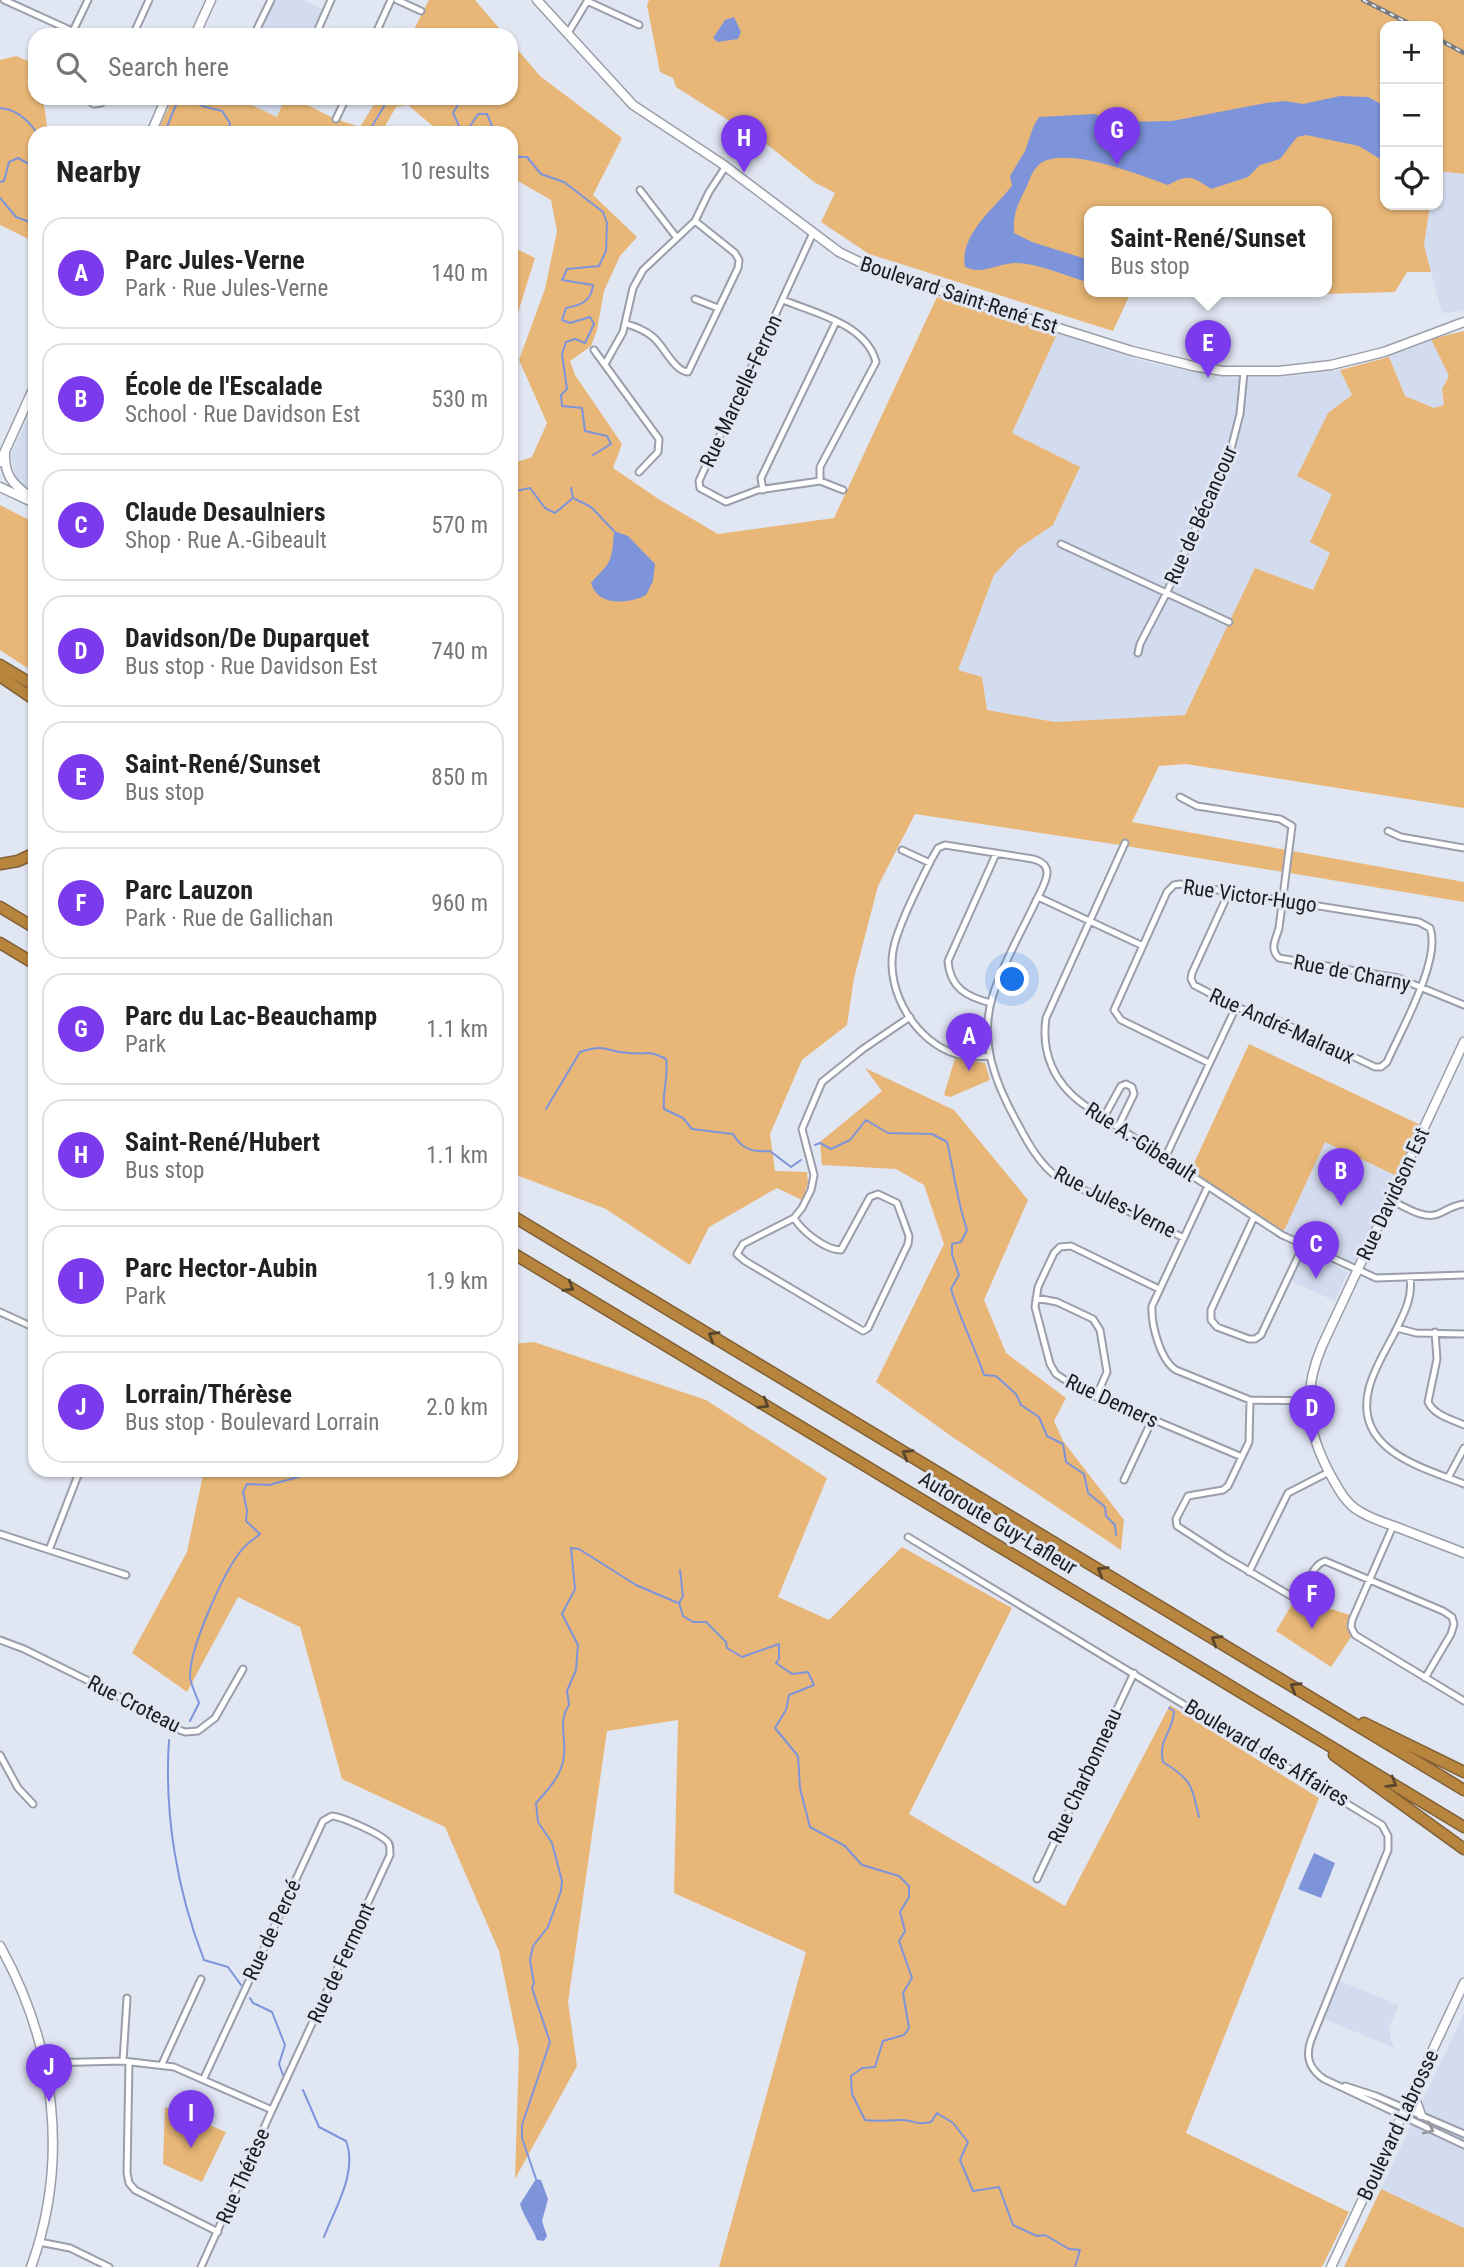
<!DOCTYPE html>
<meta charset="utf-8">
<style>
:root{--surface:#fff;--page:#f6f6f6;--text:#222;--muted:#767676;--line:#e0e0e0;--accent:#7c3aed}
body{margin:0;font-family:"Roboto Condensed",sans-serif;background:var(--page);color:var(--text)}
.controls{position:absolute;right:21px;top:21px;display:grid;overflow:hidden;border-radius:14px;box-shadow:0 2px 5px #0004}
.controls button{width:63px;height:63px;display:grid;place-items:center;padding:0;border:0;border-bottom:2px solid var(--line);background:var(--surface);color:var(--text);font:35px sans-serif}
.you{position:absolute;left:1013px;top:980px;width:24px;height:24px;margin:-18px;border:5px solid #fff;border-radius:50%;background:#1a73e8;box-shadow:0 0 0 10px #1a73e833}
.badge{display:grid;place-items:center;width:46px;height:46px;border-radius:50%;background:var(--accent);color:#fff;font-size:23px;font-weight:700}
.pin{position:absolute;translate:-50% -58px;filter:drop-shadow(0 2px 4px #0008)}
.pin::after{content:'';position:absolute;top:37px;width:24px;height:21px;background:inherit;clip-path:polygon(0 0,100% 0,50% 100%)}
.popup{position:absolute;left:1084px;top:206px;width:248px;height:91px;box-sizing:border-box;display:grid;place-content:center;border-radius:14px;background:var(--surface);filter:drop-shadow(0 2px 5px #0005);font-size:23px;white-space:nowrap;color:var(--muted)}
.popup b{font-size:26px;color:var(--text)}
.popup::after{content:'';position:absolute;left:50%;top:100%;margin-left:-14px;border:14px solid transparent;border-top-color:var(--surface)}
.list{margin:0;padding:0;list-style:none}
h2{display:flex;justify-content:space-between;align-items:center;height:91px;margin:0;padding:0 28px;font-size:30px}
h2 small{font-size:23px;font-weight:400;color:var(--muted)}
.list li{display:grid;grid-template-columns:46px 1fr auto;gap:21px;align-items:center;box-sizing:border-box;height:112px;margin:0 14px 14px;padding:0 14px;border:2px solid var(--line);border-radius:21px}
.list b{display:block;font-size:26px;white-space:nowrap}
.list p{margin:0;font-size:23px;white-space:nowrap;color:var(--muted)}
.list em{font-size:23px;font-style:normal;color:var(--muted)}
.icon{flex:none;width:38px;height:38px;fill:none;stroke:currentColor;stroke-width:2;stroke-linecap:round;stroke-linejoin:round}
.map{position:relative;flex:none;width:1464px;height:2267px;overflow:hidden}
.search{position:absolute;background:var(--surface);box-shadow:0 2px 5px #0004;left:28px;top:28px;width:490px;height:77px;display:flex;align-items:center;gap:18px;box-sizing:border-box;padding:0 24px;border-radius:21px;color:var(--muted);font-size:26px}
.panel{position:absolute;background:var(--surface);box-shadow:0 2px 5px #0004;left:28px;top:126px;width:490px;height:1351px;border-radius:21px}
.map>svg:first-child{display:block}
</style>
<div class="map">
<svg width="1464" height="2267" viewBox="0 0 1464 2267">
<rect width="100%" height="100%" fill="#e1e6f3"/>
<path fill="#d3dbee" d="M271,0H304L326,11L315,35H254Z
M237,98H286L277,117Z
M1438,171L1464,174V311L1442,313L1424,245L1430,205H1438Z
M1057,334L1147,362L1234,378L1280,377L1340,370L1352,395L1328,413L1332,494L1310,541L1330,552L1313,590L1255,568L1185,715L1055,722L987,710L982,677L958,670L994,575L1019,548L1053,525L1080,467L1012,433Z
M1431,339L1449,376L1442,389L1444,405L1434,408L1405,396L1389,357Z
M35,402V491L16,481L11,455Z
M1325,1141L1401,1178L1357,1271L1282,1235Z
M1308,1253L1348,1272L1335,1301L1291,1281L1304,1255Z
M1340,1981L1399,2005L1389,2028L1391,2041L1395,2048L1324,2019Z
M1464,2013V2228L1381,2189Z"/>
<path fill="#e8b777" d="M429,0H475L505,35H411Z
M649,0H1464V174L1438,171V26H1385V205H1430L1424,245L1431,272H1407L1395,292L1216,297L1200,292H1327V212H1089V292H1131L1113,331L869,254L821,222L835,193L814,182L769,146L676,87L673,78L660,72L647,5Z
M511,42L540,76L622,138L593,195L637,237L620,256L604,291L597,330L591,346L570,361L575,375L622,444L613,468L660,500L718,534L834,518L937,297L1057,334L1012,433L1080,467L1053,525L1019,548L994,575L958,670L982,677L987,710L1055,722L1185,715L1255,568L1313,590L1330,553L1310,542L1332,494L1297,476L1328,413L1352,395L1340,370L1389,357L1405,396L1434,408L1444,405L1442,389L1449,376L1431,339L1464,331V808L1186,764L1159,766L1132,822L1464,882V902L1120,845L915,814L878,886L854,978L847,1025L802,1060L770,1134L775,1171L807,1172L808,1183L802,1200L777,1188L709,1227L690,1265L606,1209L511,1173V464L532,457L547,423L519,360L545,289L557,231L551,200L511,177V133H441L408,105L396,107L381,133H157L173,98H237L277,117L285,98H294L333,118L360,127L378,98H511Z
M16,56L35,64V98H43L48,133H35V241H33L0,225V60Z
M511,246L535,258L511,335Z
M0,505L35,523V673L0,650Z
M1249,1044L1425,1127L1401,1178L1325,1142L1282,1235L1189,1174Z
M955,1058L985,1063L990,1080L950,1097L944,1095Z
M865,1068L954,1110L1028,1200L984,1300L1006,1353L1066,1398L1054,1421L1063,1441L1124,1520L1121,1550L951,1436L876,1382L944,1244L924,1185L896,1169L822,1165L820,1142L882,1091Z
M534,1342L706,1400L827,1478L778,1597L829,1620L902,1547L1012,1608L909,1814L1065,1906L1170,1705L1319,1798L1186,2133L1349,2212L1322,2267H719L806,1952L674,1893L678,1720L607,1731L568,2002L577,2066L515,2179L519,2049L499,1951L445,1827L342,1779L300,1627L238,1597L187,1692L132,1653L187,1552L204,1470H511V1344Z
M1305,1594L1328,1608L1350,1615L1346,1626L1351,1637L1331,1667L1276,1631L1294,1601Z
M165,2107L226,2132L202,2182L163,2164Z
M1381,2189L1464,2228V2267H1344Z"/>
<path fill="#7d94db" d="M734,17L741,32L738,39L718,42L713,38L725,20Z
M1340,96L1368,97L1385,106V162L1359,146L1306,135L1297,137L1280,159L1260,165L1248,177L1211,189C1191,176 1189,174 1168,185C1140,175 1068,146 1041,163C1033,169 1030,178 1027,186C1018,204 1013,212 1014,233L1032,242L1089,260V280L1084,281C1064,275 1034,262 1014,263C997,264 981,275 965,267C959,236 993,209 1012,186L1010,176L1025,151L1034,125L1039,117L1094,114L1120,122L1172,121L1266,103L1285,101L1303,104Z
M614,531L628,536L655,564L653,581L646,595C629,604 598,607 591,583C596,576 602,572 607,565C613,556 613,543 614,531Z
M1314,1853L1335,1863L1321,1898L1298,1889Z
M536,2179L541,2180L548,2199L542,2221L547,2236L544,2241L537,2240C532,2226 524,2218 520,2204Z"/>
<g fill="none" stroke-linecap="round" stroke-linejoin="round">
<path stroke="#7d94db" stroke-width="2" d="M192,98L202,106L222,111L230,123L227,133
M431,98L438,102V98
M462,98L453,113L460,128L467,131L478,114H487L495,133
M0,108C16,109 28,120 37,133
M164,133C171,121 172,108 181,98
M368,133L389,98
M511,149L519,157H527L541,174L564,182L603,212L607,223L606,251L599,266L567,269L562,280L593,285C591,302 581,305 566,308L562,320L570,323L590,317L594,324L585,343L575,339L566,342L562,354L567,389L561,395L562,406L582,408L585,431L607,436L611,444L593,455
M0,182L4,181L9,162L18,158L29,164H35
M0,198L16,217L35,224
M511,492L530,488L545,508L555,513L573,498L571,488
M575,499L591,507L614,531
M546,1109L580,1052C608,1043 605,1052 629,1053C649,1055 646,1049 666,1059C669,1077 662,1092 664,1109L683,1118L692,1129L733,1134C742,1150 753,1152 770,1151L791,1167L801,1160
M815,1145L820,1143L831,1149L850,1140L866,1120L888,1133L932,1134L947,1142C954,1171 957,1201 967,1230L961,1242L952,1244V1255L959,1275L951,1289C960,1319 974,1345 984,1375L996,1376L1016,1394L1021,1405L1039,1417L1047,1436L1063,1444L1066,1462L1084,1474L1088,1493L1105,1507L1106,1516L1115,1525L1116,1535
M680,1570L683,1596L679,1603L683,1616L693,1622H706L726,1642L727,1648L742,1657L779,1644V1659L776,1663L792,1674L808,1672L814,1685L789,1695L786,1710L775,1728L798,1756L800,1788L810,1827L845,1846L862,1865L899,1876L909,1886V1897L900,1912L905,1931L899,1941L912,1978L903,1993L909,2028L904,2035L883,2041L875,2067L862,2068L851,2076L852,2094L865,2120C878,2122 888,2120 902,2120C915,2120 915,2126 931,2122L937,2113L953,2123L968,2142L960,2160L973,2191L999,2187L1013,2225L1037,2236L1045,2235L1069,2249L1080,2250L1075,2267
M1169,1708L1174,1711C1173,1733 1158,1738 1163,1762C1192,1780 1191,1784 1199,1817
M190,1721L199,1703C196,1695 191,1685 190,1677C189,1649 223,1574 240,1552C245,1545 253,1540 260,1534L246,1521L247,1510L243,1492L247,1484L269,1485L302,1476L306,1470
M169,1740C164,1814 177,1891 204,1960L228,1967L241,1985
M250,1998L253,2003L272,2012L285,2045L279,2064L283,2075
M303,2090L319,2127L346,2141C358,2172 335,2208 324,2237
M536,2179L522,2138V2125L550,2042L532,1988L534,1983L530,1960L533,1946L548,1927L561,1891L562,1881L552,1843L538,1822L536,1803C548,1790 563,1774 564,1755C566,1737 558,1721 569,1705L567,1691L576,1670L578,1645L562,1614L575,1589L571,1548L579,1549L636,1585L678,1603"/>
<defs>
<path id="street" d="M4,0L81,35
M397,0L421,11
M587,1L639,25
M73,31L88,0
M568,33L588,0
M316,34L331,0
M133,35L149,0
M254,35L271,0
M375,35L391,0
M84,98L94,104L101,103L106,98
M336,119L346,98
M640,190L677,238
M813,233L699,481L700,488L726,502L758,490L820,481L843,490
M695,299L718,308
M783,300C815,313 866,324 876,362L820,467V481
M627,324C636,327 645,330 653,337C664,346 674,371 688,372L738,268L739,260L735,253L695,221
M594,350L659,439L658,452L639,472
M605,364L623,332L633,288L643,270L695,221L709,192L726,166
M511,414V420
M763,490L761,478L836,322
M1061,544L1229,622
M1138,653L1140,644L1166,594L1231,449L1240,414L1244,372
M1180,797L1197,806L1280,819L1292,826L1279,928C1276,939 1269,949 1279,958L1398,978L1464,1005
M1388,831L1401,837L1464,848
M1125,843L1046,1018C1041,1053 1054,1083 1083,1104L1282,1235L1376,1278L1464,1275
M902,850L930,863
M1038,897L1141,945
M991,1003C967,997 950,988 948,961L996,854
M989,1056C978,1057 967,1057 956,1054C916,1042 886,992 893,951C897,927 920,883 931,860L938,848L945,845L1033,859C1040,861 1047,864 1047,873C1047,882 1039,894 1035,903C1021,933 1003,963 993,995C978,1042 996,1085 1019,1126C1029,1145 1040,1164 1057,1177L1184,1238
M1209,1063L1121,1020L1114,1010L1167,892L1174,885L1180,884L1419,922L1430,928C1442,959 1400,1032 1387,1062L1381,1067H1375L1281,1022L1236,1007L1194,985L1191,979L1192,973L1229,892
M1104,1117L1121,1086L1126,1084L1132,1087L1134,1094L1118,1127
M1165,1158L1236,1007
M1208,1186L1152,1306C1151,1324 1160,1360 1176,1370L1250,1400L1308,1401
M1390,1200C1404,1206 1423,1220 1438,1214C1448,1210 1453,1205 1464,1204
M1254,1217L1211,1310V1320L1217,1327L1249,1339H1255L1261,1335L1303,1246
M794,1218C802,1231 825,1250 841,1250L870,1197L878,1194L897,1203L909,1236L908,1244L868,1328L863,1331L745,1261L737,1254L743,1244L794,1218L802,1208L811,1190L814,1175L802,1129L822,1082L863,1049L910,1017
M1410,1278C1413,1299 1403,1315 1394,1334C1385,1351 1374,1369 1369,1388C1353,1450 1421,1467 1464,1484
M1159,1289L1071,1246L1060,1247L1054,1253L1038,1287L1035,1307L1050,1364L1056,1374L1076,1387L1242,1457
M1036,1298L1057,1302L1093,1319L1100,1330L1107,1372L1096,1397
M0,1312L35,1328
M1397,1328L1416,1333L1464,1334
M1435,1332L1437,1359L1428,1402C1434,1415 1451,1419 1464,1425
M1250,1400L1249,1442L1228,1486L1223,1490L1188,1496L1176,1519L1177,1526L1225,1557L1291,1596C1311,1594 1307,1567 1325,1561L1443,1611L1452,1617L1454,1624L1451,1634L1425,1678
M1448,1478L1464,1448
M1124,1480L1152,1420
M1393,1526L1352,1620L1351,1627L1355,1635L1464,1701
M0,1534L126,1575
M908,1537L1382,1825L1388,1836V1850L1311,2040C1305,2057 1309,2069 1324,2079L1464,2145
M49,1550L80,1470
M1249,1572L1288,1493L1329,1472
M0,1640L24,1649L113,1693L163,1724L185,1732L198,1731L215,1718L243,1669
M0,1755L18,1788L33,1804
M1037,1879L1134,1673
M123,2061L127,1998
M129,2062L127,2173L129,2183L135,2190L218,2232
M45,2063L123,2061L174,2067L272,2110L201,2267
M162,2064L201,1979
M204,2078L323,1821L332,1816C342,1817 385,1835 389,1844C390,1844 390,1854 390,1855L272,2110
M1345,2086L1376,2096L1464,2134
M39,2242L70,2248L109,2267"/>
<path id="secondary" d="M537,0L633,105L721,163L839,252L880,272L1132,351L1193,366L1223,371H1279L1331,365L1384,352L1464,322
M195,35L211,0
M151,133L166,98
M5,453C4,479 16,486 35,501
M0,462L35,385
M0,487L32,502
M1464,1042L1322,1346C1302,1393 1306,1429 1330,1474C1338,1488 1345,1503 1359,1511C1370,1518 1382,1522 1394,1526C1417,1535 1441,1544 1464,1553
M0,1946C55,2045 70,2160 31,2267
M1413,2093L1421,2115
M1331,2267L1464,1983"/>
<path id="highway" d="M0,665L35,686
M0,676L35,700
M0,864L18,861L35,853
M0,907L35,928
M0,943L35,964
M511,1215L1464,1790
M511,1252L1464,1827
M1364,1723L1464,1772
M1334,1755L1464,1849"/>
</defs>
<use href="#street" stroke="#9a9eaa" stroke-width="9"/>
<use href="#secondary" stroke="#9a9eaa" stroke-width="11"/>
<use href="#highway" stroke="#806034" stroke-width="13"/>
<use href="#street" stroke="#fff" stroke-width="5"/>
<use href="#secondary" stroke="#fff" stroke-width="8"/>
<use href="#highway" stroke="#b7853e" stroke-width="10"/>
<defs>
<path id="rail" d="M1363,0L1414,26
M1438,39L1464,53"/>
</defs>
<use href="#rail" stroke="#757881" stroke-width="4.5"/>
<use href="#rail" stroke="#e1e6f3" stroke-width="2" stroke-dasharray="5" stroke-linecap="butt"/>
</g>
<defs><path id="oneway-chevron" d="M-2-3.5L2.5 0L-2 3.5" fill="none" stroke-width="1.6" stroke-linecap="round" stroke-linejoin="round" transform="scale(1.75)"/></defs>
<g stroke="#59462d">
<use href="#oneway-chevron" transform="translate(569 1287) rotate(31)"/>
<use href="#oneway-chevron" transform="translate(713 1336) rotate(-149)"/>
<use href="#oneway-chevron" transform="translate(764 1404) rotate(31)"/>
<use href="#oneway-chevron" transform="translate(907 1454) rotate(-149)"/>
<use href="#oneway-chevron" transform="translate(1102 1571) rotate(-149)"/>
<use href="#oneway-chevron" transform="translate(1216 1640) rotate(-149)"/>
<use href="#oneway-chevron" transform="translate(1295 1687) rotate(-149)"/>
<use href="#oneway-chevron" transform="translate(1392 1783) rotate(31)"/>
</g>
<use stroke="#98999b" href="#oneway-chevron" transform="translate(1429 2129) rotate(25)"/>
<g text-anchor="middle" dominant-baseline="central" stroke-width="6" stroke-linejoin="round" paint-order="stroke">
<g font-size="21" fill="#1b1c21" stroke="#e1e6f3">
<text transform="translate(959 295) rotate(18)">Boulevard Saint-René Est</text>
<text transform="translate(741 391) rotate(-65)">Rue Marcelle-Ferron</text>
<text transform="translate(1201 515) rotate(-66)">Rue de Bécancour</text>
<text transform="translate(1250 896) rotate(8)">Rue Victor-Hugo</text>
<text transform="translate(1352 973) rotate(11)">Rue de Charny</text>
<text transform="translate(1282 1026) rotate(24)">Rue André-Malraux</text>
<text transform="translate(1141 1142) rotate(33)">Rue A.-Gibeault</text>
<text transform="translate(1393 1194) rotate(-65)">Rue Davidson Est</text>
<text transform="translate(1115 1202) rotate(27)">Rue Jules-Verne</text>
<text transform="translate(1112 1401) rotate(25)">Rue Demers</text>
<text transform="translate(998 1523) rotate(31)">Autoroute Guy-Lafleur</text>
<text transform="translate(134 1704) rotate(27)">Rue Croteau</text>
<text transform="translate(1267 1753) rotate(31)">Boulevard des Affaires</text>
<text transform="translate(1085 1776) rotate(-65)">Rue Charbonneau</text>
<text transform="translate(272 1930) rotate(-65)">Rue de Percé</text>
<text transform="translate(341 1963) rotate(-65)">Rue de Fermont</text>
<text transform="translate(1398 2125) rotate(-65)">Boulevard Labrosse</text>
<text transform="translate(243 2176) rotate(-66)">Rue Thérèse</text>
</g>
</g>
</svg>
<div class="controls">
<button>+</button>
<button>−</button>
<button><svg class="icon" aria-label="locate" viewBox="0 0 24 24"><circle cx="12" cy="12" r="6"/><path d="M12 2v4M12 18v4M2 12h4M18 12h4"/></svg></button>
</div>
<div class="you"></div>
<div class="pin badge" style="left:969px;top:1071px">A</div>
<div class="pin badge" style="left:1341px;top:1206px">B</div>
<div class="pin badge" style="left:1316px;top:1279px">C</div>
<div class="pin badge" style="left:1312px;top:1443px">D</div>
<div class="pin badge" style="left:1208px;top:378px">E</div>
<div class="popup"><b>Saint-René/Sunset</b>Bus stop</div>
<div class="pin badge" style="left:1312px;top:1629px">F</div>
<div class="pin badge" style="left:1117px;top:165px">G</div>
<div class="pin badge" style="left:744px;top:173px">H</div>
<div class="pin badge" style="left:191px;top:2148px">I</div>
<div class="pin badge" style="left:49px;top:2102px">J</div>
<div class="search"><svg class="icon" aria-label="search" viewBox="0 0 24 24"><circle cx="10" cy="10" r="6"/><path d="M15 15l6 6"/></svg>Search here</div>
<section class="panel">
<h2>Nearby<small>10 results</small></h2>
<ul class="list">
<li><span class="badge">A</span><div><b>Parc Jules-Verne</b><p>Park · Rue Jules-Verne</p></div><em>140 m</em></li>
<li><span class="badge">B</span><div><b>École de l'Escalade</b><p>School · Rue Davidson Est</p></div><em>530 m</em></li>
<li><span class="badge">C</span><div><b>Claude Desaulniers</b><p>Shop · Rue A.-Gibeault</p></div><em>570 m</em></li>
<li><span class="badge">D</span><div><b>Davidson/De Duparquet</b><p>Bus stop · Rue Davidson Est</p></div><em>740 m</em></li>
<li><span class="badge">E</span><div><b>Saint-René/Sunset</b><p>Bus stop</p></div><em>850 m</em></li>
<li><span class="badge">F</span><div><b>Parc Lauzon</b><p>Park · Rue de Gallichan</p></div><em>960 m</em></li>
<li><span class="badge">G</span><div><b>Parc du Lac-Beauchamp</b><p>Park</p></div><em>1.1 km</em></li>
<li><span class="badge">H</span><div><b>Saint-René/Hubert</b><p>Bus stop</p></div><em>1.1 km</em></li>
<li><span class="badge">I</span><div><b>Parc Hector-Aubin</b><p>Park</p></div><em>1.9 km</em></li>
<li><span class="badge">J</span><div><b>Lorrain/Thérèse</b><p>Bus stop · Boulevard Lorrain</p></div><em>2.0 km</em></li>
</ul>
</section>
</div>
